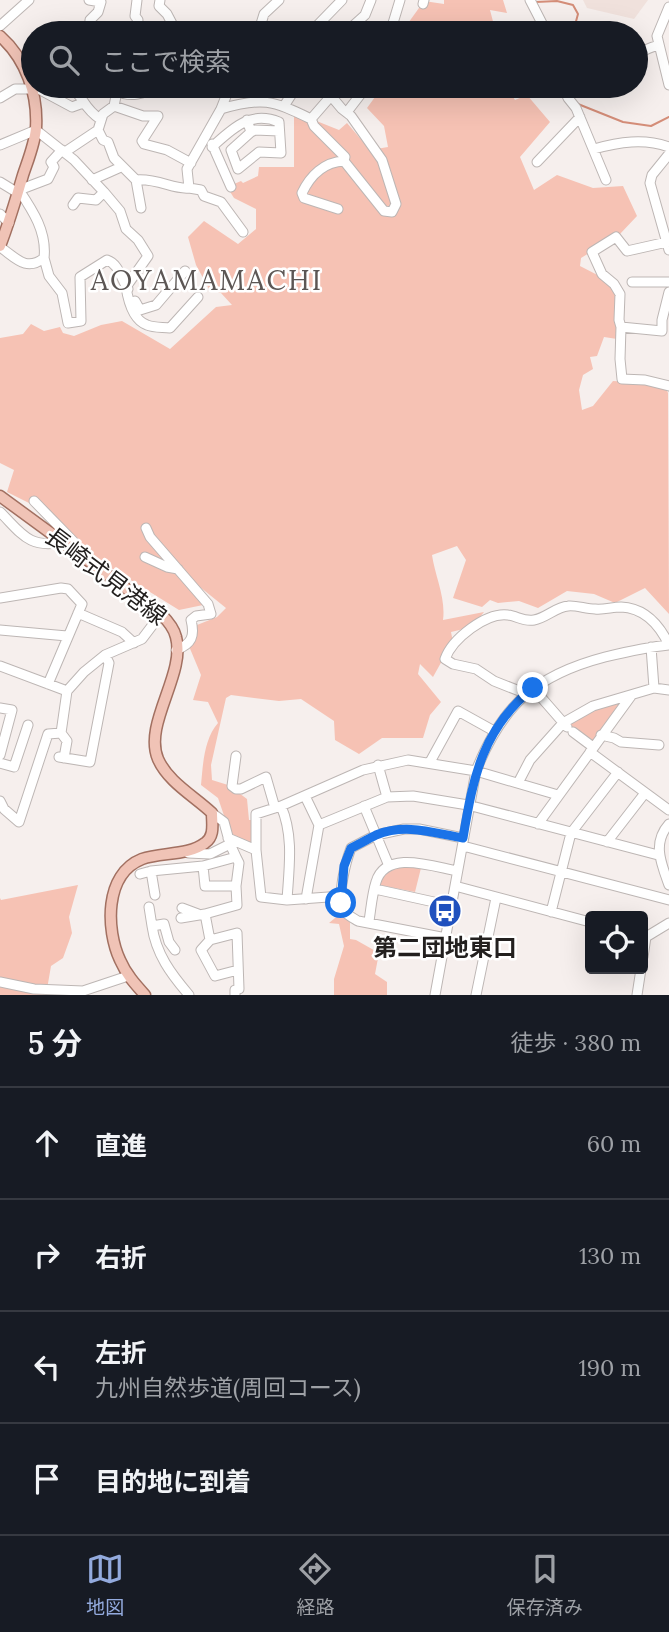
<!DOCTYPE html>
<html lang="ja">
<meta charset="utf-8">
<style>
:root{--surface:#171b24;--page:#20242c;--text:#f1f3f6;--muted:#9ea1a6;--line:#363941;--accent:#93aadd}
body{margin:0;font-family:Lora,"Noto Sans JP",serif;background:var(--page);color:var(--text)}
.controls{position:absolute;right:21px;bottom:21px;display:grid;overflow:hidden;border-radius:7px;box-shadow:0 7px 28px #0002}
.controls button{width:63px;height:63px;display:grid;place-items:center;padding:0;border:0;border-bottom:2px solid var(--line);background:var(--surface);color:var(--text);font:35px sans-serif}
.stop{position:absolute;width:21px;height:21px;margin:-16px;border:5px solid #1a73e8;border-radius:50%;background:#fff}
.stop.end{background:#1a73e8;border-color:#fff;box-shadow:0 2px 7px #0008}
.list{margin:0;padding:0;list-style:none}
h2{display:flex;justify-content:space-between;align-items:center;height:91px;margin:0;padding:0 28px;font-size:30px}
h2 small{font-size:23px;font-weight:400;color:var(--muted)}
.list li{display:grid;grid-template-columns:46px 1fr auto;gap:21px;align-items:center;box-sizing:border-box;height:112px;padding:0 28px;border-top:2px solid var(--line)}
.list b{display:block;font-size:26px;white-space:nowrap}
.list p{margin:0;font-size:23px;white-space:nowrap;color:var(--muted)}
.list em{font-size:23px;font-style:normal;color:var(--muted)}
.icon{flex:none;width:38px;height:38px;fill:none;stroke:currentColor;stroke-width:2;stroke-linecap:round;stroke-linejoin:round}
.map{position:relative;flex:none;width:669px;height:995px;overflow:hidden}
.search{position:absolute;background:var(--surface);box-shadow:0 7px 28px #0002;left:21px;right:21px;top:21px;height:77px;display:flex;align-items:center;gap:18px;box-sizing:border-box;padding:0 24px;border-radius:38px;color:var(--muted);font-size:26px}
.sheet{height:539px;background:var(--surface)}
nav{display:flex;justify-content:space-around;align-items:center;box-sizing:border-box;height:98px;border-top:2px solid var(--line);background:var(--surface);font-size:19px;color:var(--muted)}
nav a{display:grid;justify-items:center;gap:4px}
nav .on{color:var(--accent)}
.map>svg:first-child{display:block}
</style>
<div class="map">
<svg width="669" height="995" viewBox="0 0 669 995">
<rect width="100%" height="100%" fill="#f6efed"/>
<path fill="#f0e1dc" d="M583,0H648L634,19L587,8Z"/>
<path fill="#f6c2b4" d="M444,0H503L507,13L490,10L496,33H401L424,1L444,4Z
M383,86H506L515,100L527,95L550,122L520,157L534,190L557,175L593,188L623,186L637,216L620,234L581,258L580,266L613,283L619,302L617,339L604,337L597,356L590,357L593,369L583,375L579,390L582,410L593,406L613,381L664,384L668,393L669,614L645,588L615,603L594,594L567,591L538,608L519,601L498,603L490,600L482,607L453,598L466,560L457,546L432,555C435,576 446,598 443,620L484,612L472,627L451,632L454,647L448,650L433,677L420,664L418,674L441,702L430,715L423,738H382L359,754L335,740L334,721L301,699L279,701L231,695L226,698L211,765L212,780L228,785L247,799L249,820H259L251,844L230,833L218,798L201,785C203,764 204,739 218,723L208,702L193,700L201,675L186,639L197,625L217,617L226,608L195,583L203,605L179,610L79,548L37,507L7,492L14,470L0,463V338L23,334L31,324L44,331L60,327L63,333L74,336L101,325L122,321L170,349L216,307L232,305L221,293L209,289L196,265L188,237L204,221L238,244L256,229V209L234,198L227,187L241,181L243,183L258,176L259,167H294V112L339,130L347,123L370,150L388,147L384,126L367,108Z
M619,702L620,707L592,743L568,724L594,709Z
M400,866L421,868L415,892L379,885L385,873Z
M78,885L69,917L72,933L63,958L51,966L46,995H0V898L1,900Z
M341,913L350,922V939L356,940L379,953L375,974L387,982V995H334V979L344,946L339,924L329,923Z"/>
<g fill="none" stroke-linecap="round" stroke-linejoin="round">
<path stroke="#d48d78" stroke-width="2" d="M536,2L557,1L573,5L578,14L575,25L577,33
M578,104L623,122L651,126L669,117"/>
<defs>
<path id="minor" d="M89,0L101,2L98,12L90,20L89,33
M160,0L159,6L167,14L177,33
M530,0L547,33
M423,4L424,0
M669,7L657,36L669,85
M0,26L29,0
M135,33L138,20L135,16L137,0
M221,33C237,30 244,33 260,27L264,14L279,0
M310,33L342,0
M345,33L365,15L371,0
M390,33L400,0
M638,72C636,53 641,50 659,45
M31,85L72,107L83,103
M69,86C85,97 82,107 100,119
M230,86L221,109L187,169L189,188L201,190L204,196L221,202L243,232
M563,86L568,98L576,108L606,180
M0,98L15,89H32
M256,100L264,86
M114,106L143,116H158L142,141L144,144L167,150L191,163
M284,106L297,86
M221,109C262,97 272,100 311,119L331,96L326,86
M347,112L367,86
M311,119L314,126L345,157L344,161L384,211L392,212L396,204L382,160L351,116L342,109L331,96V91L335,86
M247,120L251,132L255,130L279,131
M98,130L103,140L108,142L114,158L136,180C158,178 174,190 189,188
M212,144L231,187
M0,145L36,130L74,160L104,192L120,211L126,229L138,240L148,256L126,287C128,300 133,320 147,325C154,328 163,327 170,328L198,297
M212,147C232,129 250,110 279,122L281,153L259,152L238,169L231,150L251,132
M594,149C619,142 644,138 669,147
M65,152L98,130L103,114L114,106L117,91C130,98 145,94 157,86
M669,154L652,175L650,183L669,250
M537,162L580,117
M92,180L121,167
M136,180L141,208
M0,182L18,193
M73,205L78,198L96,200L104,192
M338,209L304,198L302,193C310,176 324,162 344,161
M0,214L9,223
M0,247C16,258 26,272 44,258C47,232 33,211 19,190L48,179L54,167L51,162L62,150
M44,258L49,276L62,293L68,323L81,321L80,277L107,260C119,264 121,279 128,289
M632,282H669
M669,292L662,320V331L621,327L620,359L622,379L645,380L669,386
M135,301L140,310L156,305L185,271
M621,327L619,320L620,294L614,284L602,274L592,252L616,237L627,251L667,242
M34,501L74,542L69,547
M0,512C22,534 29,549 63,542
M146,528L150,537L208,604L211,614L196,616L191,620C195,636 192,644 176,650
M145,557L167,567L178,569
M0,598L61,588L68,589L82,604L48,684
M78,613L122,632L134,643
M0,630L67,636
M651,647L654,688
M0,666L67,691L84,672L105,655L142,639L161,614
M533,688L567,727
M527,694L494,681L476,669L453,664L445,659C452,639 486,612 508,615C517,616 524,622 534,620C546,618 556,607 568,606C576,605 586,609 595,609C604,610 612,607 621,607C645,608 660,626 669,645
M0,708L12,710L0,755
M573,732L593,747
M61,733L67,741L64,758
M601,735L614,738L621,742L659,745
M590,752L669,810
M236,756L232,786L236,789H241L266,777L275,808
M59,757L90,762L109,663L105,655
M430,762L458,711L494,731
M0,763L14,767L28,725
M378,765L387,797
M518,783L530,760L563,723L593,706L654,688L669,690
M305,796L319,825L306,899
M0,801L4,809L19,822L48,734L61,733L67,691
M281,806L256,814V850L261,897L287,900
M364,806L389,866
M538,824L631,696
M669,824C652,843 661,863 669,885
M319,825L387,797L413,796L468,805L658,855
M228,838L256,850
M607,842L645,793
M230,844L236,857L203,866L205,886H236L237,905L205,914L210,940L237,933L239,989L235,990V995
M463,846L669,900
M188,853L210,854L230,844L224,822L212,813
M140,874L151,871
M236,886L239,863L236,857
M455,886L590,922
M375,889L452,906
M155,895L151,871L203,866
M342,896L287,900C289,868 294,836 281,806L363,770L408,760L476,771L558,795
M149,907L152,926
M182,908L198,914
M551,912L571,833L618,772
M181,918L205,914
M369,921C371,909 372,894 376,882C386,849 434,867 457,871
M643,936L646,937L669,923
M446,938L358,921C353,918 347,915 344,911C336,898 346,861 351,848L376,835L404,829H419L463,838
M210,940L201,950L215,976L238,970
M175,950L169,942L164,924L152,926C156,954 171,974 189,995
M643,957L646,937
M0,982L34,989L83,991L128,976
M435,995L476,771C502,705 536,675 605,657C626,652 647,647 669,645
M476,995L496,898
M637,995L641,969"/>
<path id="major" d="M0,36C26,59 38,94 36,128C35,143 28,160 23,175C16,199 9,223 0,246
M0,496L161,614C168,621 174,628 176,637C186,674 143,724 158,759C168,782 194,796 212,813C212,824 215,836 205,843C188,856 161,852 142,859C104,874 106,930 120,960C126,974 135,984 145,995"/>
</defs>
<use href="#minor" stroke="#bdb6b4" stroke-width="11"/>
<use href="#major" stroke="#a27061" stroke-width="13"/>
<use href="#minor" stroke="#fff" stroke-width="9"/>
<use href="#major" stroke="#f0c3b6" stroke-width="10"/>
</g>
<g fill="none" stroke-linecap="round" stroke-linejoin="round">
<path stroke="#1a73e8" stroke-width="9" d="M341,903L344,866L351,848C360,844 368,839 376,835C406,823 433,833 463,838C473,777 483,728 533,688"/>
</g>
<defs>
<symbol id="bus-disc" viewBox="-11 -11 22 22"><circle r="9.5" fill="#2051be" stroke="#fff"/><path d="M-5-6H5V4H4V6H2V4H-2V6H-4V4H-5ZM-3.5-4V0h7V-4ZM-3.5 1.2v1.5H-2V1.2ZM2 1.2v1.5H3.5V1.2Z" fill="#fff"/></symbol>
</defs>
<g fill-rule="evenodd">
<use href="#bus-disc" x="426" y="892" width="38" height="38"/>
</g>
<g text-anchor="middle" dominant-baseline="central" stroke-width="5" stroke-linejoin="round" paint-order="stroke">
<g font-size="24" fill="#23201f" stroke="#fff">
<text transform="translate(106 576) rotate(37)">長崎式見港線</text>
</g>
<g font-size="24" font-weight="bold" fill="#23201f" stroke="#fff">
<text x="445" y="947">第二団地東口</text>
</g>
<g font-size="28" letter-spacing="2" fill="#5c5654" stroke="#fff">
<text x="207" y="280">AOYAMAMACHI</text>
</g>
</g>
</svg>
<div class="controls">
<button><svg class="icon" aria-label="locate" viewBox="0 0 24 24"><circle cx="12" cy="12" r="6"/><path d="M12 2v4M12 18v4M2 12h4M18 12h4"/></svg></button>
</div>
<div class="stop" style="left:341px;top:903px"></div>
<div class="stop end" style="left:533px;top:688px"></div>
<div class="search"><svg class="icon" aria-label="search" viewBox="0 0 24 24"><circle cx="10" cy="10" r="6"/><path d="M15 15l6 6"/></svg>ここで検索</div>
</div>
<section class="sheet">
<h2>5 分<small>徒歩 · 380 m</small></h2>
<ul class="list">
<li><svg class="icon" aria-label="ahead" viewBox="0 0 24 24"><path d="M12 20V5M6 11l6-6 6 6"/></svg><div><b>直進</b></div><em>60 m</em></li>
<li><svg class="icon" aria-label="right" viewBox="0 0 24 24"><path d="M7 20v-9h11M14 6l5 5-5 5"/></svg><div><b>右折</b></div><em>130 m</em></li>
<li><svg class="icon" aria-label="left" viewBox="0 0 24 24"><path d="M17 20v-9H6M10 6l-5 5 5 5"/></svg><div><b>左折</b><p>九州自然歩道(周回コース)</p></div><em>190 m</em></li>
<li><svg class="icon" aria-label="arrive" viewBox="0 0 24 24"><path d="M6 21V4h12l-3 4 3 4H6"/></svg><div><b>目的地に到着</b></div></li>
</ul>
</section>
<nav>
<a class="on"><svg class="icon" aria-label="map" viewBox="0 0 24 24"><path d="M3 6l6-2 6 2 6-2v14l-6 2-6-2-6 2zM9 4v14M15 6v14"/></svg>地図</a>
<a><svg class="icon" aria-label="directions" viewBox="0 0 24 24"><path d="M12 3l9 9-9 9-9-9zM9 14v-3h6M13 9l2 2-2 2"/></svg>経路</a>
<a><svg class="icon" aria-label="saved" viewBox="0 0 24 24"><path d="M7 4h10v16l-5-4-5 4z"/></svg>保存済み</a>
</nav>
